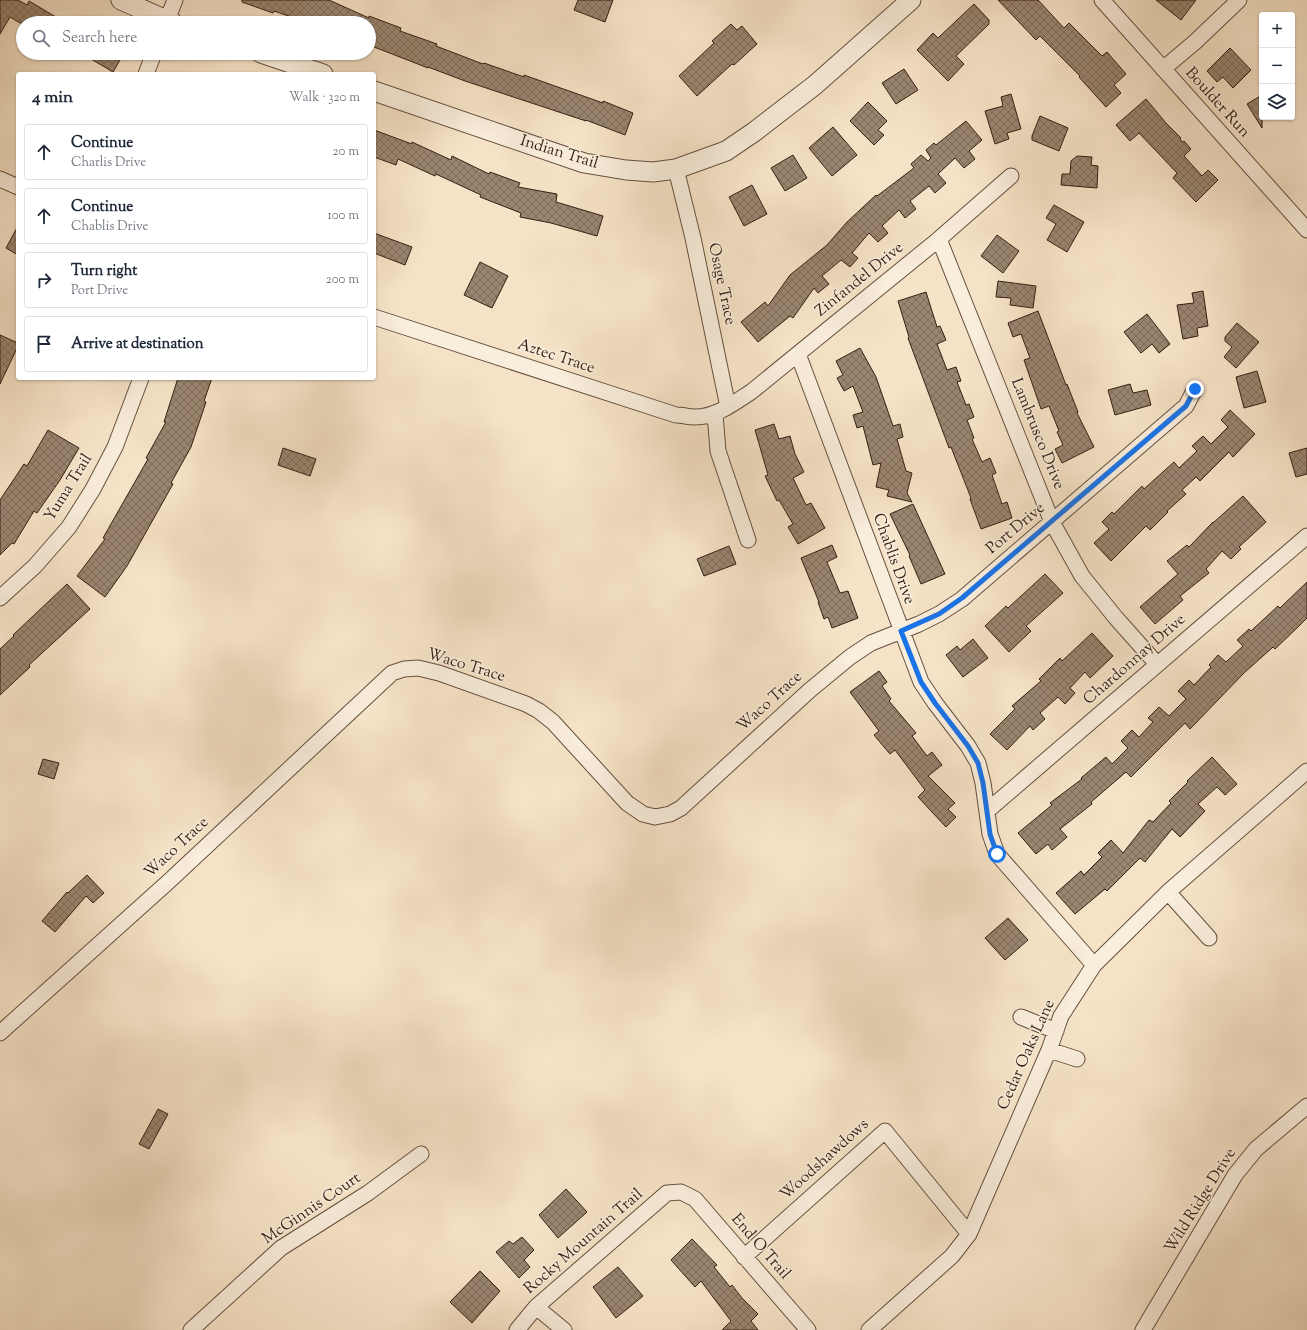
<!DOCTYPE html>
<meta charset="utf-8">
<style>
:root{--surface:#fff;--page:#f6f6f7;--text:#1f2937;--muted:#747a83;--line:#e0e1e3}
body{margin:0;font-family:"Sorts Mill Goudy",serif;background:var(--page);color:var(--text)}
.controls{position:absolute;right:12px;top:12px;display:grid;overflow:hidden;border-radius:4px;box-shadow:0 1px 3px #0004}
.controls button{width:36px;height:36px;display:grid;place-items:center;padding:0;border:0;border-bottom:1px solid var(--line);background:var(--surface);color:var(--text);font:20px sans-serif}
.stop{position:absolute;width:12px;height:12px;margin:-9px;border:3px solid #1a73e8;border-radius:50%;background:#fff}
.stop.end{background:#1a73e8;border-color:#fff;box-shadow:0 1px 4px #0008}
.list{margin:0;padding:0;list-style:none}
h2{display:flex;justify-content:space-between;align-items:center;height:52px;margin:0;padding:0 16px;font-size:17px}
h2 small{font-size:13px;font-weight:400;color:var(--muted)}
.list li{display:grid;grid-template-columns:26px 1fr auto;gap:12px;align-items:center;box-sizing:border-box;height:56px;margin:0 8px 8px;padding:0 8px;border:1px solid var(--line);border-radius:4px}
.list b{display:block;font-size:15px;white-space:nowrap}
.list p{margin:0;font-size:13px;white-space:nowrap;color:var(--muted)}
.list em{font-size:13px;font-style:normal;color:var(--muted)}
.icon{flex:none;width:22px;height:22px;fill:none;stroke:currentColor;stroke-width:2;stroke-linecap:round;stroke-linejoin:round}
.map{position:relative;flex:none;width:1307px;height:1330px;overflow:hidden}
.search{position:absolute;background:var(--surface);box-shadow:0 1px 3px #0004;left:16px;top:16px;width:360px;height:44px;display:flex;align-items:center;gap:10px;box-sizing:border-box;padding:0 14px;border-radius:22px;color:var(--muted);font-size:15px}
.panel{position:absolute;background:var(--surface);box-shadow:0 1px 3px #0004;left:16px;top:72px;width:360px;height:308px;border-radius:4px}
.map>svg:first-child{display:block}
</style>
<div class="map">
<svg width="1307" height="1330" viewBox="0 0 1307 1330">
<defs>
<pattern id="building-cross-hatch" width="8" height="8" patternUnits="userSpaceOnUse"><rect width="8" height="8" fill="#998570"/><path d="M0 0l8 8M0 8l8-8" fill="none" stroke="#7e6c5b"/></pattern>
</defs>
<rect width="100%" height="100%" fill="#f6e3c7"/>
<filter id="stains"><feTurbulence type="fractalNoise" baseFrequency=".005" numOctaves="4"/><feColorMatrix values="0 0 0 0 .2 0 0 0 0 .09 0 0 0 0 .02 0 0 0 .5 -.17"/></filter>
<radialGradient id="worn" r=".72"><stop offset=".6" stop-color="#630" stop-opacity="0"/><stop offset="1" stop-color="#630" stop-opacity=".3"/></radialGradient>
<path fill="url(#building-cross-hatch)" stroke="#351f12" d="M0,0H18L27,5L29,1L66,23H20L10,17L0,34Z
M242,0H329L369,18V16L401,28L400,31L437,44L436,46L483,64L484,63L524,77V75L603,103V101L633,113L625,135L586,120V121L465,81L428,67V68L369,45V23H309L274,11L273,13L242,2Z
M578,0H613L605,22L574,10Z
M998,0H1038L1064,28L1069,23L1102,56L1107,52L1126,74L1114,85L1121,93L1106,107L1079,77L1080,76L1040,36L1036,40Z
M1156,0H1196L1181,20Z
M974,4L989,20V24L956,56L964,64L948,81L917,50L933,33L938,38Z
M731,24L737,30L742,26L757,44L734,65L732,64L697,96L679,76L714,43L712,41Z
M1230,48L1251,70L1233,88L1223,77L1217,82L1207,71Z
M81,53H124L113,72Z
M904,69L918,90L896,104L882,83Z
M1011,94L1021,129L1007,133L1009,139L995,144L985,111L1003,106L1001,97Z
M1262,95V128L1247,104Z
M1146,99L1166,123L1181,138L1180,139L1182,142L1184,141L1191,149L1184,156L1202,176L1208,170L1218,180L1196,202L1173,178L1177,173L1139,133L1130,141L1116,125Z
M868,102L887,121L878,130L884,135L874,145L850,121Z
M1040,116L1068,128L1059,151L1032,140V136Z
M966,121L982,140L969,151L975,159L964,168L955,158L938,174L946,183L935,193L929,186L910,201L916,209L905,218L899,210L882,226L888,233L878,242L869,233L852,253L858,258L850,267L841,260L822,276L829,284L818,293L814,288L793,318L790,316L758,342L741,322L765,302L768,306L790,275L827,245L847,222L876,195L877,196L914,168L911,164L921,155L928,161L931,158L926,150L934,143L936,145Z
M833,127L857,155L832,176L809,148Z
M374,130L412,144V142L451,160L452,156L489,174L490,172L520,183L518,187L557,194L556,202L603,216L597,236L551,223L520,217L521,213L480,197L481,195L436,174L435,176L398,159L396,165L374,157Z
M793,155L807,178L785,191L771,168Z
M1077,156L1092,157L1091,165L1098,166L1097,188L1061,185L1062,174H1070L1071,161Z
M752,185L767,214L744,226L729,197Z
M1054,205L1084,222L1067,252L1047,240L1056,224L1046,218Z
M18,226V255L6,248Z
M374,233L412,247L405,265L374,253Z
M997,235L1019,251L1003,273L981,256Z
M480,262L508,276L492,308L464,295Z
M998,281L1036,286L1033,308L1010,305L1011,298L996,297Z
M1203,291L1208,326L1197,328L1198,336L1183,339L1177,305L1194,303L1192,293Z
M926,292L937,327L940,326L946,340L937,344L947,370L956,367L961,381L957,382L966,405L969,404L974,417L967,420L974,438L972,439L982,462L990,458L996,473L992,475L1002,504L1007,502L1012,518L981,529L970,499L971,498L951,447L949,448L908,338L909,337L898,301Z
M1038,311L1066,385L1067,384L1078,412L1077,413L1094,447L1062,463L1055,449L1063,445L1057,432L1059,431L1049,406L1041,409L1024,360L1030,358L1021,334L1013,337L1008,323Z
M1147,314L1170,344L1159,353L1152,344L1141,353L1124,332Z
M1237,323L1259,342L1236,368L1224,357L1232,347L1225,341V337Z
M0,335L18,343V346L0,384Z
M860,348L876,377L893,426L900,424L903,437L897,439L906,471L912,473L907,493L912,502L887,496L889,490L876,487L881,463L873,465L863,426L857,428L853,415L863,412L853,386L844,391L837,378L843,375L836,361Z
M1257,371L1266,402L1244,408L1236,377Z
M178,378H212L204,401L206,402L191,447L171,483L173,484L127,566L105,597L77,576L105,539L103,538L148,459L146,458L166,422H164Z
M1130,384L1133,393L1147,390L1151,405L1115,415L1108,390Z
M1230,410L1255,434L1233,457L1229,452L1200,481L1196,477L1182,490L1186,494L1167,511L1168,512L1150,530L1146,526L1111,561L1094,543L1109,529L1102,522L1112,512L1114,514L1142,486L1144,489L1174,462L1179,468L1197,451L1192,446L1203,436L1211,444L1228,427L1221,420Z
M774,424L779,439L790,436L795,454L804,472L793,478L806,505L811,503L825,528L798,544L788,527L793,524L779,500L777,501L765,476L768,475L755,430Z
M48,430L79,448L60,480L37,513L34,511L14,544L12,543L0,555V500L24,464L27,466Z
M283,448L316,459L310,476L278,465Z
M1307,448V474L1296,477L1289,453Z
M1243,496L1266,522L1239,547L1241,549L1231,559L1222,551L1206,569L1209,573L1180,596L1183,600L1155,624L1140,607L1178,574L1167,561L1187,545L1189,547L1213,522V523Z
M913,504L945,574L921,584L909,556L910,555L890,514Z
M832,545L837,557L827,562L840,593L848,591L858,618L832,628L828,617L824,619L818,602H819L801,558Z
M729,546L736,564L704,576L697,559Z
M1045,574L1063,593L1026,626L1031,631L1009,652L985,626L1006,606L1008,608Z
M1307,582V618L1298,627L1275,649L1273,647L1244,673L1190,729L1185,723L1131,777L1126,772L1091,802L1092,804L1060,829L1067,837L1052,850L1048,844L1036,854L1018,833L1052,805L1050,803L1082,779L1081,778L1106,757L1112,764L1128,748L1121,741L1132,730L1139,737L1153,722L1148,718L1159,707L1169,716L1186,699L1178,691L1189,680L1194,685L1211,667L1209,665L1218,655L1226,662L1243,646L1237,640L1249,629L1251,631L1278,606L1280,608Z
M67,584L90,609L29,665L30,667L0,695V649L14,636L13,635Z
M1092,633L1113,656L1090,678L1085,672L1070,688L1075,693L1065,704L1058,697L1040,713L1045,719L1033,730L1030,726L1007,750L990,734L1015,709L1012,706L1041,681L1039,679L1060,658L1062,661Z
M973,639L988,658L963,677L946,655L957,646L960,650Z
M879,671L887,682L882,686L891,699L889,701L916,733L912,736L927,756L932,752L942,765L928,776L955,803L948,809L956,817L946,827L918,797L925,790L895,750L890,754L874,735L879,731L850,692Z
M1212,757L1237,784L1225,795L1217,787L1198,804L1205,811L1180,837L1172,829L1145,862L1140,858L1107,891L1105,889L1075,914L1056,893L1081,871L1084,875L1102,857L1098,853L1111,840L1123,853L1149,820L1153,822L1171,803L1169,801L1188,782L1187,781Z
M43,759L59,763L54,779L38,774Z
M87,875L104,893L93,903L86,896L55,932L42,921L67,892L68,893Z
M1008,918L1028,940L1005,960L985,938Z
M158,1109L168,1114L149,1149L139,1144Z
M566,1189L587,1212L558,1238L539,1215Z
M522,1237L534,1250L524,1260L530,1267L519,1278L496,1252L509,1241L513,1244Z
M692,1239L717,1265L714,1267L730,1287L732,1285L742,1298L758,1314L751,1321L758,1330H722L731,1321L701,1281L695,1287L671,1260Z
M618,1267L643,1296L616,1318L593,1287Z
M480,1271L500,1291L472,1323L450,1302Z"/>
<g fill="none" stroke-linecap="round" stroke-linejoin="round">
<defs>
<path id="minor" d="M1102,0L1307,230
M166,23L175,0
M1163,69L1195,42L1239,0
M146,74L154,53
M676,169L693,238L728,407
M0,179L18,187
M939,239L1052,522L1082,576L1116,618L1157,664
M374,317L676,415C682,415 689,417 695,417C716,417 734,403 751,392L939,239L1011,176
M798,354L921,682L935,703L968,746L978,763L983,783L990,834L997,854L1094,965
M715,414L718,451L748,540
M0,598L35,566L69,527L93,489L115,447L141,378
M987,811L1307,536
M1168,892L1209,938
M1021,1017L1056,1031
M0,1033L167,883L392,673L404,669L418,668L439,673L526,704L539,711L553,722L627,803L643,814L655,817L670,814L681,808L810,690L850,657L871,643L919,624L939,614L962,599L1186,406L1195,389
M1049,1050L1077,1059
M744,1257L885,1131L969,1234
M536,1307L564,1330
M191,1330L281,1248L368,1193L421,1154
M517,1330L536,1307L667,1193L681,1192L695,1199L808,1330
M869,1330L952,1256L969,1234L1049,1050L1061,1016L1094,965L1168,892L1307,771
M1143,1330L1235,1175L1256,1149L1307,1106"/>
<path id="tertiary" d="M121,0L173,23
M261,53L323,74
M374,91L584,163L626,170L653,172L676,169L726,151L754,132L815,85L911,0"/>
</defs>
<use href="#minor" stroke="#65503f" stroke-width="17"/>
<use href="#tertiary" stroke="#65503f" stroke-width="21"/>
<use href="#minor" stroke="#f9eddb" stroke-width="15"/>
<use href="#tertiary" stroke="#f9eddb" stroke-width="19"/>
</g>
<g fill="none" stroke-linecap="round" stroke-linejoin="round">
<path stroke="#1a73e8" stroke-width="5" d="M997,854L990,834L983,783L978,763L968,746L935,703L921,682L901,631L939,614L962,598L1186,406L1195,389"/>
</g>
<g text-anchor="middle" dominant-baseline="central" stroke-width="3" stroke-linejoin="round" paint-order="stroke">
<g font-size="16" fill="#351f12" stroke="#f9eddb">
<text transform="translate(1217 103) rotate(48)">Boulder Run</text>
<text transform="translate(559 153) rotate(17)">Indian Trail</text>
<text transform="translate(860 280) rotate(-39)">Zinfandel Drive</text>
<text transform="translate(721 284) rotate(78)">Osage Trace</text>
<text transform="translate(556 357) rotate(18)">Aztec Trace</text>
<text transform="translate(1037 434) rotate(68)">Lambrusco Drive</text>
<text transform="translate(69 488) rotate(-58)">Yuma Trail</text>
<text transform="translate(1016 529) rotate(-40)">Port Drive</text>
<text transform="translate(893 559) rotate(70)">Chablis Drive</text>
<text transform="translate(1135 660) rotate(-41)">Chardonnay Drive</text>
<text transform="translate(466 666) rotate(17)">Waco Trace</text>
<text transform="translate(770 702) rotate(-42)">Waco Trace</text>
<text transform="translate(177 848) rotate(-43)">Waco Trace</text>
<text transform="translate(1027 1055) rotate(-66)">Cedar Oaks Lane</text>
<text transform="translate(825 1160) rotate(-42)">Woodshawdows</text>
<text transform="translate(1201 1201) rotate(-58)">Wild Ridge Drive</text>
<text transform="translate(312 1209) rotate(-34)">McGinnis Court</text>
<text transform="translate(584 1242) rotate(-41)">Rocky Mountain Trail</text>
<text transform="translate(760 1247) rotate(49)">End O Trail</text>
</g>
</g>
<rect width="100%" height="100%" filter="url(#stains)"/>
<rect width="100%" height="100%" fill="url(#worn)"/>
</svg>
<div class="controls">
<button>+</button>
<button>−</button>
<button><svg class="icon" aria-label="layers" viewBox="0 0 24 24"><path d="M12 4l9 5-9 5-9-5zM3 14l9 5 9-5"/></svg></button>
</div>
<div class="stop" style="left:997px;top:854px"></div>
<div class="stop end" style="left:1195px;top:389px"></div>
<div class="search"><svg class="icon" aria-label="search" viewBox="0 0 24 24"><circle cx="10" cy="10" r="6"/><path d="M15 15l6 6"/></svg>Search here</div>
<section class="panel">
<h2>4 min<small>Walk · 320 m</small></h2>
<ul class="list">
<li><svg class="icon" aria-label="ahead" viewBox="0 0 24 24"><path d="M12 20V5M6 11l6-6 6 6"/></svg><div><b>Continue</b><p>Charlis Drive</p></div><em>20 m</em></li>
<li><svg class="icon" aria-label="ahead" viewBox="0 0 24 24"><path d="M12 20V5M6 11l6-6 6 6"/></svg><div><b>Continue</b><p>Chablis Drive</p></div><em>100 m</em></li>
<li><svg class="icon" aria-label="right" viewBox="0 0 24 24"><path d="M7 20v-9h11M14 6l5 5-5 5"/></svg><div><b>Turn right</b><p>Port Drive</p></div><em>200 m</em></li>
<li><svg class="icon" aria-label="arrive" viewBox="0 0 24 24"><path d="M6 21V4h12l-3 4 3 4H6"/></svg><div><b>Arrive at destination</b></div></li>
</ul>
</section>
</div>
